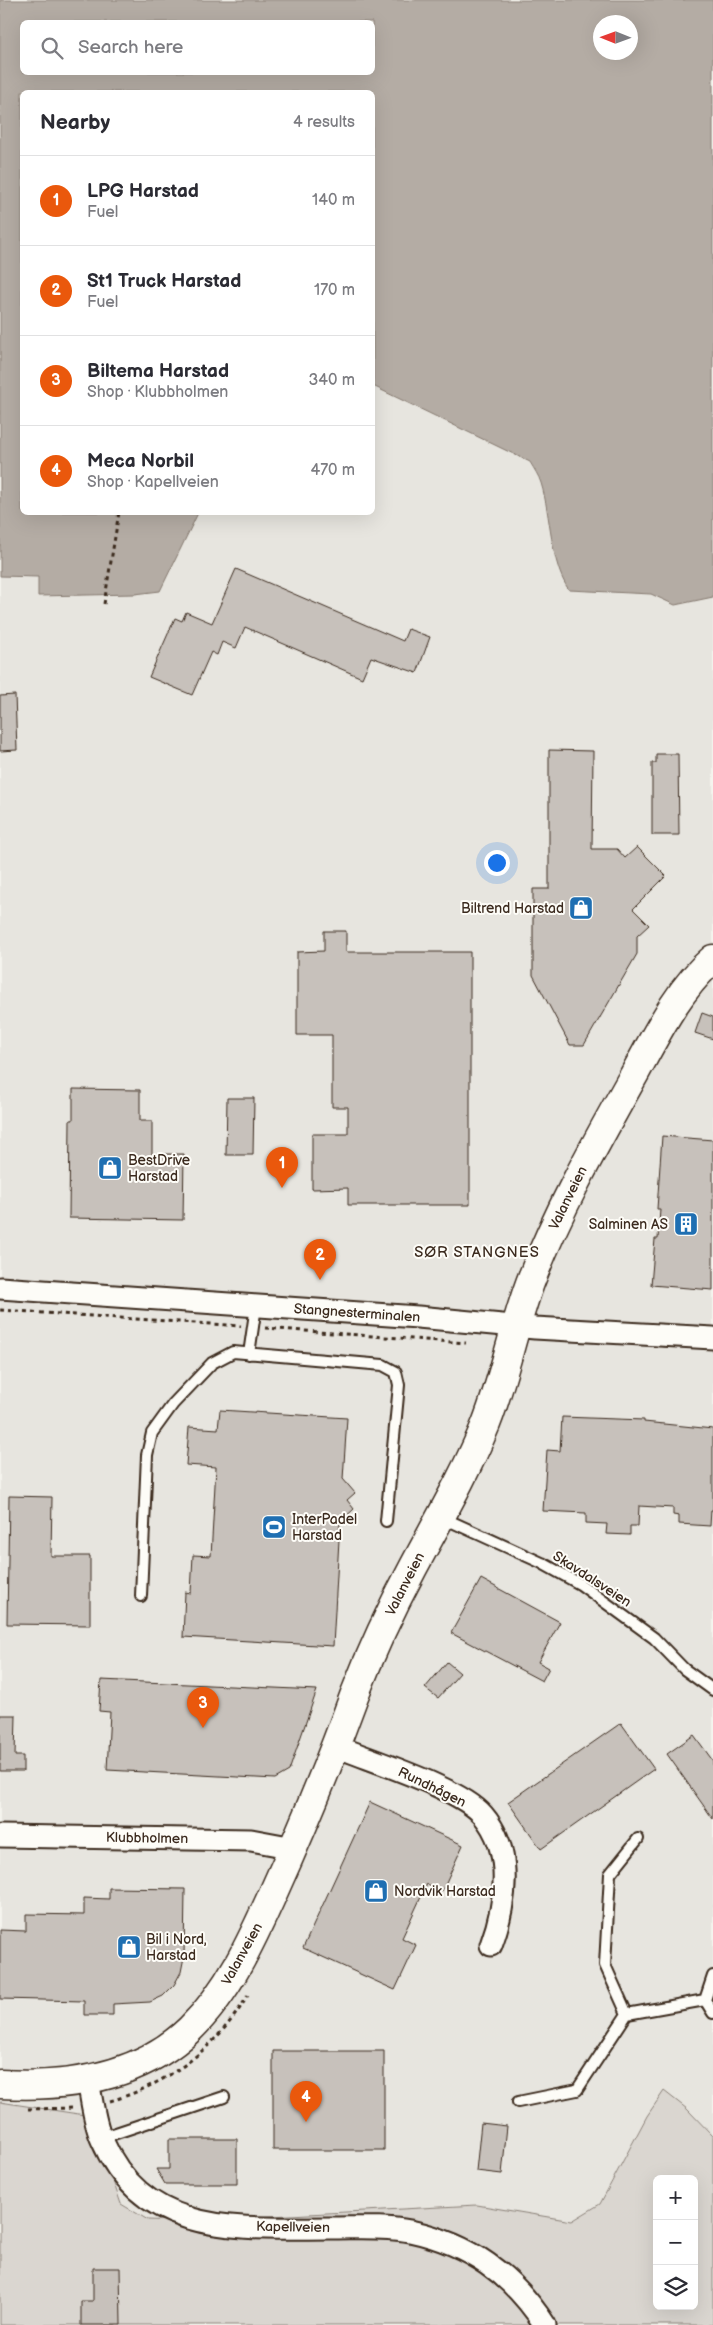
<!DOCTYPE html>
<meta charset="utf-8">
<style>
:root{--surface:#fff;--page:#f2f2f3;--text:#2b2b33;--muted:#7c7c81;--line:#e1e1e2;--accent:#ea580c}
body{margin:0;font-family:"Balsamiq Sans",sans-serif;background:var(--page);color:var(--text)}
.controls{position:absolute;right:15px;bottom:15px;display:grid;overflow:hidden;border-radius:8px;box-shadow:0 5px 20px #0002}
.controls button{width:45px;height:45px;display:grid;place-items:center;padding:0;border:0;border-bottom:1px solid var(--line);background:var(--surface);color:var(--text);font:25px sans-serif}
.compass{position:absolute;left:593px;top:15px;width:45px;height:45px;border-radius:50%;background:var(--surface);box-shadow:0 5px 20px #0002;rotate:271deg}
.you{position:absolute;left:496px;top:862px;width:18px;height:18px;margin:-12px;border:4px solid #fff;border-radius:50%;background:#1a73e8;box-shadow:0 0 0 8px #1a73e833}
.badge{display:grid;place-items:center;width:32px;height:32px;border-radius:50%;background:var(--accent);color:#fff;font-size:16px;font-weight:700}
.pin{position:absolute;translate:-50% -41px;filter:drop-shadow(0 1px 2px #0008)}
.pin::after{content:'';position:absolute;top:26px;width:18px;height:15px;background:inherit;clip-path:polygon(0 0,100% 0,50% 100%)}
.list{margin:0;padding:0;list-style:none}
h2{display:flex;justify-content:space-between;align-items:center;height:65px;margin:0;padding:0 20px;font-size:21px}
h2 small{font-size:16px;font-weight:400;color:var(--muted)}
.list li{display:grid;grid-template-columns:32px 1fr auto;gap:15px;align-items:center;box-sizing:border-box;height:90px;padding:0 20px;border-top:1px solid var(--line)}
.list b{display:block;font-size:19px;white-space:nowrap}
.list p{margin:0;font-size:16px;white-space:nowrap;color:var(--muted)}
.list em{font-size:16px;font-style:normal;color:var(--muted)}
.icon{flex:none;width:28px;height:28px;fill:none;stroke:currentColor;stroke-width:2;stroke-linecap:round;stroke-linejoin:round}
.map{position:relative;flex:none;width:713px;height:2325px;overflow:hidden}
.search{position:absolute;background:var(--surface);box-shadow:0 5px 20px #0002;left:20px;top:20px;width:355px;height:55px;display:flex;align-items:center;gap:12px;box-sizing:border-box;padding:0 18px;border-radius:8px;color:var(--muted);font-size:19px}
.panel{position:absolute;background:var(--surface);box-shadow:0 5px 20px #0002;left:20px;top:90px;width:355px;height:425px;border-radius:8px}
.map>svg:first-child{display:block}
</style>
<div class="map">
<svg width="713" height="2325" viewBox="0 0 713 2325">
<rect width="100%" height="100%" fill="#f5f4ee"/>
<filter id="ink" filterUnits="userSpaceOnUse"><feTurbulence type="fractalNoise" baseFrequency=".02" numOctaves="2"/><feDisplacementMap in="SourceGraphic" scale="10" xChannelSelector="R" yChannelSelector="G"/><feConvolveMatrix kernelMatrix="1 2 1 2 8 2 1 2 1" color-interpolation-filters="sRGB"/></filter>
<g filter="url(#ink)">
<path fill="#e7e5df" d="M373,386L530,462L541,481L558,562L569,590L651,594L675,605L713,597V2136L687,2109L647,2116L600,2204L572,2221L477,2205L177,2221L148,2220L121,2204L100,2143L98,2117L0,2102V576L38,577V596L135,594L160,591L198,513L372,512Z"/>
<path fill="#dad6d0" stroke="#8a8077" fill-rule="evenodd" d="M664,2091L687,2109L713,2136V2325H0V2102L98,2117L100,2143L121,2204L148,2220L177,2221L477,2205L572,2221L600,2204L647,2116ZM657,2179H694V2306H657Z"/>
<path fill="#b4aca4" stroke="#84786e" fill-rule="evenodd" d="M0,0H713V597L675,605L651,594L569,590C550,563 551,515 541,483C539,476 534,469 530,462L373,386L372,92H22V512L198,513L160,591L135,594L38,596V577L0,576ZM22,22H372V72H22ZM600,22H630V52H600Z"/>
<path fill="#c7c1bb" stroke="#3b2a1e" d="M236,569L403,641L408,629L430,637L417,673L371,657L362,678L245,627L236,648L222,642L217,655L211,652L192,695L149,677L175,618L182,621L186,612L212,623Z
M15,695L17,750L0,751V696Z
M549,750L593,751L592,849H617L625,858L637,847L666,876L633,909L649,925L637,936V954L584,1045H570L533,975V889H549Z
M656,754H678L679,835H652V763H656Z
M324,931H346V952H470V1205H348V1188L312,1189V1134H348V1107H332V1035H297V952L324,951Z
M702,1013L713,1017V1039L695,1033Z
M73,1089L140,1090V1121H152V1154H184L183,1220L69,1218L70,1120H73Z
M227,1098H254L253,1155H226Z
M662,1136L713,1140V1290L651,1285L655,1239H658L660,1209H657Z
M220,1410L347,1418L343,1479L355,1493L347,1500L354,1509L340,1522L333,1646L183,1637L185,1592L191,1593L193,1555L211,1556L216,1467L186,1465L189,1427L218,1429Z
M562,1417L644,1420V1422L713,1429V1510H711L710,1526L679,1524V1516L673,1515V1508L639,1506L638,1526H630V1535L606,1534L607,1524L586,1523V1513L543,1511L547,1450L560,1451Z
M9,1496L52,1497L51,1556H90V1625L7,1624Z
M481,1579L560,1622L538,1662L549,1668L542,1681L451,1633Z
M447,1662L460,1673L438,1698L425,1688Z
M101,1680L317,1690L289,1771L275,1779L107,1770L110,1712L99,1711Z
M0,1715H16L15,1756H23V1771H0Z
M621,1723L654,1769L541,1849L508,1802Z
M694,1735L713,1761V1819L667,1754Z
M370,1802L463,1845L442,1891L427,1884L402,1938L416,1945L395,1990L303,1948Z
M109,1888L185,1889L184,1957L181,1972L174,1985L163,1996L150,2002L113,2004V2015H84V2001L0,1999V1930L26,1931V1914L84,1915V1898L109,1899Z
M273,2051H384V2150H273Z
M481,2123L507,2126L502,2174L476,2171Z
M169,2139H237V2184H165L156,2169H169Z
M93,2268H120L121,2325H81V2301H93Z"/>
<g fill="none" stroke-linecap="round" stroke-linejoin="round">
<defs>
<path id="lane" d="M249,1354L256,1306
M441,1517L542,1563L580,1584L654,1638L684,1669L713,1690
M141,1596L147,1455L152,1433L173,1404L212,1363L233,1352L383,1365L396,1372L399,1385L386,1521
M713,1976L705,2000L713,2013
M627,2014L605,1965L610,1874L638,1839
M518,2102L577,2090L627,2014L705,2000
M101,2138L224,2097"/>
<path id="street" d="M0,1288L418,1317L535,1328L713,1338
M336,1746C372,1761 460,1788 483,1815C514,1851 506,1904 491,1945
M0,1836L251,1840L294,1848
M88,2081C92,2100 94,2123 102,2140C145,2238 240,2228 331,2228C357,2228 384,2226 410,2231C470,2244 512,2274 545,2325"/>
<path id="primary" d="M0,2084C68,2088 139,2078 190,2029C229,1991 252,1940 274,1891C303,1827 330,1762 354,1696C371,1652 391,1609 413,1568C438,1521 466,1473 486,1424C504,1378 513,1329 530,1283C558,1210 596,1143 634,1075C656,1035 678,989 713,959"/>
</defs>
<use href="#lane" stroke="#3b2a1e" stroke-width="14"/>
<use href="#street" stroke="#3b2a1e" stroke-width="25"/>
<use href="#primary" stroke="#3b2a1e" stroke-width="31"/>
<path stroke="#3b2a1e" stroke-width="3" stroke-dasharray="4 4" stroke-linecap="butt" d="M104,604L119,512
M0,1310L241,1326
M265,1328L466,1343
M110,2101C167,2085 218,2047 248,1995
M28,2109L74,2108"/>
<use href="#lane" stroke="#fdfcf7" stroke-width="10"/>
<use href="#street" stroke="#fdfcf7" stroke-width="21"/>
<use href="#primary" stroke="#fdfcf7" stroke-width="28"/>
</g>
</g>
<defs>
<symbol id="shop-square" viewBox="-11 -11 22 22"><rect x="-9" y="-9" width="18" height="18" rx="4" fill="#1f6fb2" stroke="#fdfcf7"/><path d="M-5-2.5h2.3a2.7 3.5 0 0 1 5.4 0H5L5.5 6h-11ZM-1.5-2.5h3a1.5 2.3 0 0 0-3 0Z" fill="#fff"/></symbol>
<symbol id="building-square" viewBox="-11 -11 22 22"><rect x="-9" y="-9" width="18" height="18" rx="4" fill="#1f6fb2" stroke="#fdfcf7"/><path d="M-4-6H4V6H1V3H-1V6H-4ZM-2.5-4.3h1.7v1.8h-1.7ZM.8-4.3h1.7v1.8H.8ZM-2.5-1h1.7V.8h-1.7ZM.8-1h1.7V.8H.8Z" fill="#fff"/></symbol>
<symbol id="stadium-square" viewBox="-11 -11 22 22"><rect x="-9" y="-9" width="18" height="18" rx="4" fill="#1f6fb2" stroke="#fdfcf7"/><path d="M0-5a6.5 5 0 1 0 0 10a6.5 5 0 1 0 0-10ZM-3.5-1.8h7v3.6h-7Z" fill="#fff"/></symbol>
</defs>
<g fill-rule="evenodd">
<use href="#shop-square" x="567" y="894" width="28" height="28"/>
<use href="#shop-square" x="96" y="1154" width="28" height="28"/>
<use href="#building-square" x="672" y="1210" width="28" height="28"/>
<use href="#stadium-square" x="260" y="1513" width="28" height="28"/>
<use href="#shop-square" x="362" y="1877" width="28" height="28"/>
<use href="#shop-square" x="115" y="1933" width="28" height="28"/>
</g>
<g text-anchor="middle" dominant-baseline="central" stroke-width="4" stroke-linejoin="round" paint-order="stroke">
<g font-size="14" fill="#3b2a1e" stroke="#fdfcf7" text-anchor="start">
<text x="564" y="908" text-anchor="end">Biltrend Harstad</text>
<text x="128" y="1160">BestDrive<tspan x="128" dy="16">Harstad</tspan></text>
<text x="668" y="1224" text-anchor="end">Salminen AS</text>
<text x="292" y="1519">InterPadel<tspan x="292" dy="16">Harstad</tspan></text>
<text x="394" y="1891">Nordvik Harstad</text>
<text x="146" y="1939">Bil i Nord,<tspan x="146" dy="16">Harstad</tspan></text>
</g>
<g font-size="14" fill="#3b2a1e" stroke="#fdfcf7">
<text transform="translate(568 1198) rotate(-64)">Valanveien</text>
<text transform="translate(357 1313) rotate(4)">Stangnesterminalen</text>
<text transform="translate(592 1579) rotate(33)">Skavdalsveien</text>
<text transform="translate(405 1584) rotate(-63)">Valanveien</text>
<text transform="translate(432 1787) rotate(26)">Rundhågen</text>
<text transform="translate(147 1838) rotate(1)">Klubbholmen</text>
<text transform="translate(242 1954) rotate(-61)">Valanveien</text>
<text transform="translate(293 2227) rotate(1)">Kapellveien</text>
</g>
<g font-size="15" letter-spacing="1" fill="#3b2a1e" stroke="#fdfcf7">
<text x="477" y="1252">SØR STANGNES</text>
</g>
</g>
</svg>
<div class="controls">
<button>+</button>
<button>−</button>
<button><svg class="icon" aria-label="layers" viewBox="0 0 24 24"><path d="M12 4l9 5-9 5-9-5zM3 14l9 5 9-5"/></svg></button>
</div>
<svg class="compass" viewBox="-18 -18 36 36"><path d="M0-13l5 13h-10z" fill="#e53935"/><path d="M0 13l5-13h-10z" fill="#7c7c81"/></svg>
<div class="you"></div>
<div class="pin badge" style="left:282px;top:1188px">1</div>
<div class="pin badge" style="left:320px;top:1280px">2</div>
<div class="pin badge" style="left:203px;top:1728px">3</div>
<div class="pin badge" style="left:306px;top:2122px">4</div>
<div class="search"><svg class="icon" aria-label="search" viewBox="0 0 24 24"><circle cx="10" cy="10" r="6"/><path d="M15 15l6 6"/></svg>Search here</div>
<section class="panel">
<h2>Nearby<small>4 results</small></h2>
<ul class="list">
<li><span class="badge">1</span><div><b>LPG Harstad</b><p>Fuel</p></div><em>140 m</em></li>
<li><span class="badge">2</span><div><b>St1 Truck Harstad</b><p>Fuel</p></div><em>170 m</em></li>
<li><span class="badge">3</span><div><b>Biltema Harstad</b><p>Shop · Klubbholmen</p></div><em>340 m</em></li>
<li><span class="badge">4</span><div><b>Meca Norbil</b><p>Shop · Kapellveien</p></div><em>470 m</em></li>
</ul>
</section>
</div>
